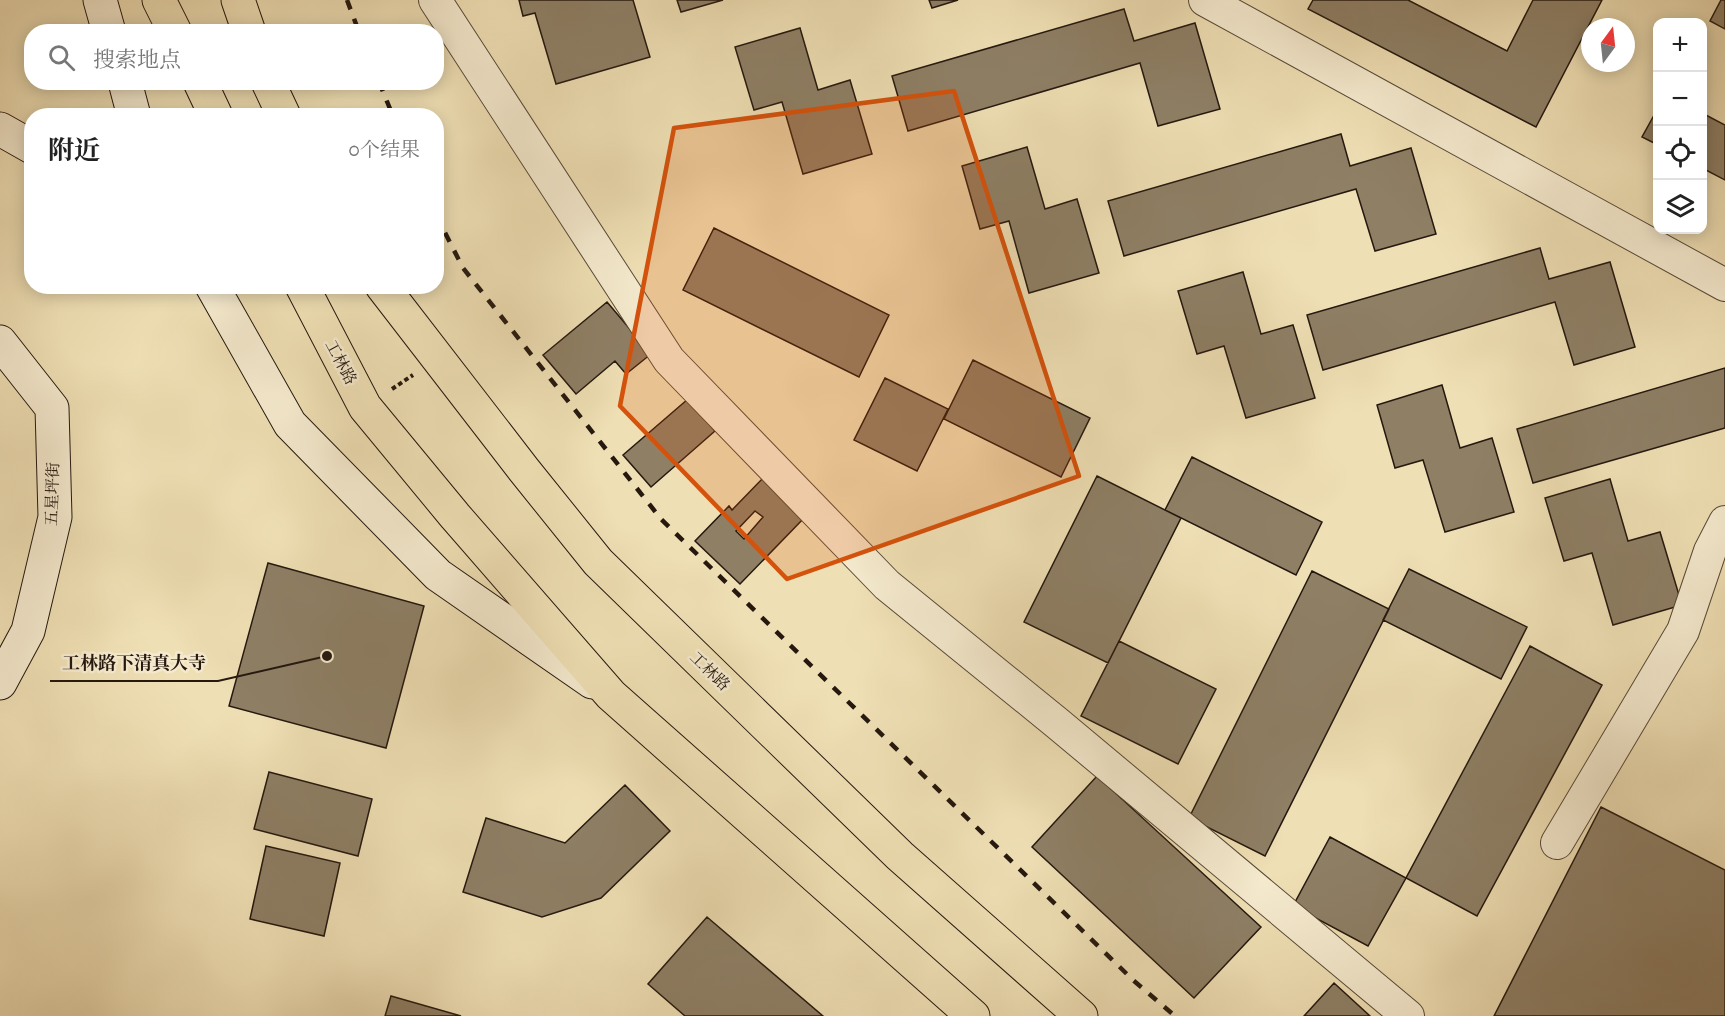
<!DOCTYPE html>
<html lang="zh">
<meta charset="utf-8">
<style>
:root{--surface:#fff;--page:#f2f2f2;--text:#222;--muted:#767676;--line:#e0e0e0}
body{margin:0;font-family:"IM FELL Great Primer","Noto Serif SC",serif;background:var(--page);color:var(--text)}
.controls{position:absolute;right:18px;top:18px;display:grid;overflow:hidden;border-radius:12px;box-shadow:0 3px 15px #0003}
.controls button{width:54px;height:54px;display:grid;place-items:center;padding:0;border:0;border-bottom:2px solid var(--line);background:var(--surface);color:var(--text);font:30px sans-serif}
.compass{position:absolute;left:1581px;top:18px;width:54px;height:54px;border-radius:50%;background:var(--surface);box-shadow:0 3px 15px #0003;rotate:15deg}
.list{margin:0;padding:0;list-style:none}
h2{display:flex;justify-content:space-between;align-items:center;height:78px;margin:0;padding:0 24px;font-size:26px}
h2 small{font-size:20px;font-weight:400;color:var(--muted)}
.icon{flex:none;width:33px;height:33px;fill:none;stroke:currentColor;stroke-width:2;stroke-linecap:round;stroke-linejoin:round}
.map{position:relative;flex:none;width:1725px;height:1016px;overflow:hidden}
.search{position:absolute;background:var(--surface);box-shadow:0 3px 15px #0003;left:24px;top:24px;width:420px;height:66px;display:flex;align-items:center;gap:15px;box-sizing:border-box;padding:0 21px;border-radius:24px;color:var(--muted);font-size:22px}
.panel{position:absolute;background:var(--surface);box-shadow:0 3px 15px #0003;left:24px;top:108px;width:420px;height:186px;border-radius:24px}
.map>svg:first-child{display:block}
</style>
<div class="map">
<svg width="1725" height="1016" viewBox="0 0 1725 1016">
<rect width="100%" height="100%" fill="#efdfb4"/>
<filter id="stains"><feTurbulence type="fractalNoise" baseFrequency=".00333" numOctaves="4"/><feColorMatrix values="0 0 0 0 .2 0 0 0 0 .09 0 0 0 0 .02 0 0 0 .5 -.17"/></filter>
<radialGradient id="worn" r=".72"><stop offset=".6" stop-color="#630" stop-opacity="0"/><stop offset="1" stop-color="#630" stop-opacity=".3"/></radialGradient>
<path fill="#8e7f65" stroke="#25180f" stroke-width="1.5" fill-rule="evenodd" d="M519,0H633L650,57L556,84L535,13L523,16Z
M677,0H723L681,12Z
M929,0H958L932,8Z
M1313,0H1408L1507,51L1533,0H1602L1536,127L1308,9Z
M1721,0H1725V29L1710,21Z
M1124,9L1134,41L1195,23L1220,109L1158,126L1140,63L908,131L892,76Z
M800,28L818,90L850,80L872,154L803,174L782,102L754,110L735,47Z
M1658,108V145L1642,137Z
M1702,113L1725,125V180L1702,168Z
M1341,134L1350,166L1411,148L1436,234L1375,251L1356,189L1124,256L1108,201Z
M1027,147L1045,209L1077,199L1099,273L1029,293L1009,221L980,229L962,166Z
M714,228L889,315L859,377L683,290Z
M1540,248L1549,279L1610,262L1635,347L1574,365L1555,302L1323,370L1307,315Z
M1243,272L1261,334L1293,325L1315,398L1246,418L1224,346L1197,354L1178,291Z
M607,302L651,354L626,374L615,361L576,394L543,355Z
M973,360L1090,418L1061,477L944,419Z
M1725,368V428L1533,483L1517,429Z
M885,378L948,409L917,471L854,440Z
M1442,385L1460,448L1492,438L1514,512L1445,532L1423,460L1395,468L1377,405Z
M688,399L715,431L651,487L623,455Z
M1192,457L1322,522L1296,575L1165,510Z
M1097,476L1181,518L1108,663L1024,622Z
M764,477L805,517L740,584L695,541L729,506L732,510ZM755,511L763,517L744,539L736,531Z
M1610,479L1628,541L1660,532L1682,605L1613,625L1592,553L1564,561L1545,498Z
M268,563L424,606L386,748L229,706Z
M1409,569L1527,627L1501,679L1383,620Z
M1312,571L1389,609L1265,856L1189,818Z
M1119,641L1216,689L1178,764L1081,716Z
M1530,646L1602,685L1477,916L1406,878Z
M269,772L372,799L358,856L254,829Z
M1097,776L1261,927L1194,998L1032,847Z
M625,785L670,831L601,898L542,917L463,892L486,818L565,843Z
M1601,807L1725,870V1016H1494Z
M1330,837L1406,878L1368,946L1293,906Z
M266,846L340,863L324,936L250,919Z
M707,917L823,1016H685L648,984Z
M1334,983L1370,1016H1304Z
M391,996L461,1016H385Z"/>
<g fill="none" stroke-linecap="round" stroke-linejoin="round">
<defs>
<path id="street" d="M435,0L669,360L887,585L1057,723L1408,1016
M1205,0L1725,285
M1557,843L1683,631L1710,551L1725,522"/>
<path id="secondary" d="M100,0L109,32
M125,82L134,116
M0,129L32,147
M212,286L290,424L438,575L592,682
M0,342L52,408L55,517L28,631L0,683"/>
<path id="highway" d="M159,0L175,32
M238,0L249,32
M200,82L216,116
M268,82L284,116
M302,286L365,407L455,516L611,695L973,1016
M382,286L524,470L598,562L900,856L1081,1016"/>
</defs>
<use href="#street" stroke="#584a38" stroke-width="34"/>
<use href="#secondary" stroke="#25180f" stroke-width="35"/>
<use href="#highway" stroke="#25180f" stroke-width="35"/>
<path stroke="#25180f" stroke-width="4" stroke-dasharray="4.5 3" stroke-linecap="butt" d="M392,389L413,375"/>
<use href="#street" stroke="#f5eace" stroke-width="32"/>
<use href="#secondary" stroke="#f5eace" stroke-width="33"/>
<use href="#highway" stroke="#efdfb4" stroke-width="33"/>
<path stroke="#25180f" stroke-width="4.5" stroke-dasharray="10 10" stroke-linecap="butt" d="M347,0L359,32
M379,82L393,116
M436,215L463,268L661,519L1133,980L1175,1016"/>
</g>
<path fill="#d4520c" fill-opacity="0.2" stroke="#d4520c" stroke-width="4.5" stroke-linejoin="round" d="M954,91L1079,476L787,579L620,406L674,128Z"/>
<g text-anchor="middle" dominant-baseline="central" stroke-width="5" stroke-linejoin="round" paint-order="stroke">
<g font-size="16" fill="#25180f" stroke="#f5eace">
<text transform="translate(341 362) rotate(62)">工林路</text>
<text transform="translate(52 494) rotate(-88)">五星坪街</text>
<text transform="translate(710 671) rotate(44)">工林路</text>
</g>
</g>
<path fill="none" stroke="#25180f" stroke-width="2" d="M327 656L218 681H50"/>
<circle fill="#25180f" stroke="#f5eace" stroke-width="2" cx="327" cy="656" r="6"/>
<g font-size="18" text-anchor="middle" font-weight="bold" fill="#25180f" stroke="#f5eace" stroke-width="5" stroke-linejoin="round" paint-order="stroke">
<text x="134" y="669">工林路下清真大寺</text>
</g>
<rect width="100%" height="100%" filter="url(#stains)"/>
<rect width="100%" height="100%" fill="url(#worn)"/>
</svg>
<div class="controls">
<button>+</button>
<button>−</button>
<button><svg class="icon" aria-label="locate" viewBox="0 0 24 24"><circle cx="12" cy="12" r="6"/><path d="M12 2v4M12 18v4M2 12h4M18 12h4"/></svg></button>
<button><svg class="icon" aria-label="layers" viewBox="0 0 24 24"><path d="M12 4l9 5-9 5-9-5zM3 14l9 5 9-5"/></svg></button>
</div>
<svg class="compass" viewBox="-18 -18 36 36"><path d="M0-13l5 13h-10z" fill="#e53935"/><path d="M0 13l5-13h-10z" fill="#767676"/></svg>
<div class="search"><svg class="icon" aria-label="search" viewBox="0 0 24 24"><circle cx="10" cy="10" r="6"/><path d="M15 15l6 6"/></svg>搜索地点</div>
<section class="panel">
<h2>附近<small>0个结果</small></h2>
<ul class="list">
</ul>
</section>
</div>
